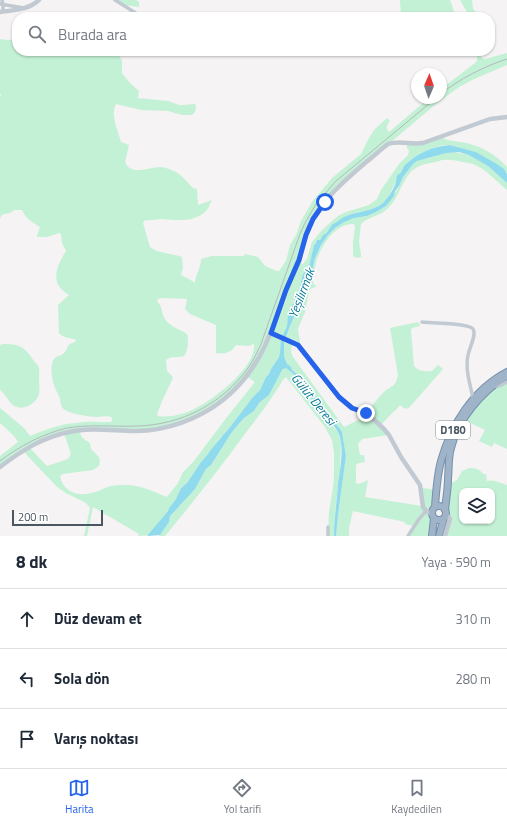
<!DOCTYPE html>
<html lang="tr">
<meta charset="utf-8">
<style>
:root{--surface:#fff;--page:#f2f2f3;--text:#1f2937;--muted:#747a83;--line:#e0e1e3;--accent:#2563eb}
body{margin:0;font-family:"Titillium Web",sans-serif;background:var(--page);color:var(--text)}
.controls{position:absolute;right:12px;bottom:12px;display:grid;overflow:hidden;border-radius:8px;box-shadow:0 1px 3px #0004}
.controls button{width:36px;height:36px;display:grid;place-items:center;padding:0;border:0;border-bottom:1px solid var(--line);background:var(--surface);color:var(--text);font:20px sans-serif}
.compass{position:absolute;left:411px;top:68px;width:36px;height:36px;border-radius:50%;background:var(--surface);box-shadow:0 1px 3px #0004;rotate:2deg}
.scale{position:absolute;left:12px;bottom:10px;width:91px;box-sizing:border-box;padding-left:4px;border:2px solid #4a5661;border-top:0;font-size:11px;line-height:14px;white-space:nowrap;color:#4a5661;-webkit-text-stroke:3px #fff;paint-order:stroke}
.stop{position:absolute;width:12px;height:12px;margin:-9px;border:3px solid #2563eb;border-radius:50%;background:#fff}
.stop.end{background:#2563eb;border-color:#fff;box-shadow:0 1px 4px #0008}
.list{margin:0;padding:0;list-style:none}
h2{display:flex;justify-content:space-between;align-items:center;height:52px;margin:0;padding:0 16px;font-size:17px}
h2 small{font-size:13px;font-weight:400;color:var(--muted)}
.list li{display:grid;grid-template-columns:26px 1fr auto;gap:12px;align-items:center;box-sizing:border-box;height:60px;padding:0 16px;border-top:1px solid var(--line)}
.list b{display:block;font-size:15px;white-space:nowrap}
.list em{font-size:13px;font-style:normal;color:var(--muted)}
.icon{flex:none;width:22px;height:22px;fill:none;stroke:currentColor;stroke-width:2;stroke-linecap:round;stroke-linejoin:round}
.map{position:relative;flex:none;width:507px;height:536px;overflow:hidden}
.search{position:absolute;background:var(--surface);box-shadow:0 1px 3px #0004;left:12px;right:12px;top:12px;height:44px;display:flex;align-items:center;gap:10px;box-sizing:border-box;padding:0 14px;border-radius:16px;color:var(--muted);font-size:15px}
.sheet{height:232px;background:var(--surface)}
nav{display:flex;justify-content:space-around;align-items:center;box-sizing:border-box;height:56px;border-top:1px solid var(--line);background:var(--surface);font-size:11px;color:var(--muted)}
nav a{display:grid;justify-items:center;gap:2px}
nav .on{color:var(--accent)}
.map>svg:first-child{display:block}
</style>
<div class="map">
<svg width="507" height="536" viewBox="0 0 507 536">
<rect width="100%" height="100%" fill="#f5f3f3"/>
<path fill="#c3f1d5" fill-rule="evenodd" d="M115,0H136L139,2V7L124,5Z
M400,0H450L456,17H401Z
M460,0H472L473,9L481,17H470Z
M0,39L8,40L17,39V51H117L122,61V73L130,83L139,91L138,98L168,101L179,105H183L195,104L196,107L195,112L192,115H182L168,111L141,110L116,104C110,114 118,131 121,142L129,145L125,162C131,176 147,168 159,167C163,167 167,168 171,170C181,173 186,181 193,188L197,189L198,205L212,200C210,203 209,208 206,211C194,223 176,220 161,219C156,219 150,221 145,220L143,223L150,247C159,254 171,253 182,257L183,268L181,275L189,279L195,283V282C196,273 201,268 201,259L212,256H244L245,254L258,257L265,266L277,271H279L286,261L290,245L296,235L301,221L312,202L332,178L361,154L369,138L374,130L387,118L390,121C387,125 385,128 389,132L429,98H441V89L475,63L477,61V53L478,52L482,58L485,59L507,53V65L472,80L459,87L436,104L340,185L313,219L303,249L301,261L302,265L307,259L312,242L323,229L338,216L346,212L369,205L377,199L381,190L399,164L408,155L409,151L407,148V143L414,144L441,137L447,140L467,143L479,147L489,152L499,159L507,167V174C502,165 491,161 483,156C480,155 478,153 475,152C470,150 465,149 460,148C457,147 455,146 451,145C435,144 414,155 404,167C402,168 402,171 401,172C393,182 393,195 383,203C373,211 360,211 349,215C342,217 323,234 320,240H318L314,245L309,267L303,274L299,290L294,299L291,316L289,313L287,326L281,339L280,352L279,357L271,369L269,374L266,377L260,390L252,398L250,401L227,431L219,439L208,454L201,462L187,483L181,488L176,499L169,508L168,511L149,535L138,536L139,534L93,507L87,536H84L90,508L86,503L66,493L57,487L23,451L0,467V456L18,442L14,436L0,423V408L24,428L30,436C45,430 60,424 76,423C87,421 99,422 110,422L112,421V418C108,415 103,417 98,417C89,417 72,414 65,410C60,407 61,401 59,396C58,393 56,391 55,388C52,381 49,363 55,358C57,356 60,356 63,354C69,349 65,345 75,342L76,340L74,339C69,338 63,338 59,333L58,305L69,295C49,284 56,267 66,251L62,243L61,234L59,233L47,237H37V236L40,227C32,222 26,219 22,210H14C7,217 3,210 0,219V97L1,95L0,93ZM163,298L187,299L185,309L190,314L216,325V353C225,354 231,353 236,345L248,346L254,344C257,367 213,400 194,409C184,414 170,418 158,416L157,414L163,399L173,378L172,376L167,371L166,360C171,355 180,359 185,355C188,349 189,340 187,334C180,329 170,327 165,319C161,313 163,307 157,301L158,299ZM246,376L255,382L227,417L194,461L183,472L178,483L167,497C154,492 141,485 126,485C121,485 116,485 111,486C104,488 98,492 91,493C76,497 63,491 60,476L63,474L93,470L99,466L100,462L99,457L91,449L90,443C84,439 80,438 80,430L158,429L198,416L232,392ZM64,433L71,454L68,459L47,466L29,447Z
M454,152L470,155L475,158L488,166L507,183V190C497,182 486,169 473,164C471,163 467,163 464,162C457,161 451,159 443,160C440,160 438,162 435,162C425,164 417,165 410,173C401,183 399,197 389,207C382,216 369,216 361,224L359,242L361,254V257C358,258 357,258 354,257L353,256V242L355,227L354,224C336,223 323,243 317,259C315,265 314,273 313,280V283L316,286V287L312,288L309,291L305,312L299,326L298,330L300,342H299L286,337L290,326L302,299L303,294L307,284V280L313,267L315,258L321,245L328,235L335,228L345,221L354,218L367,216L376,212L386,206L398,188L403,177L414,163L419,160L429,158L443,153Z
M418,322L419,323L420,326L412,328L411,330L414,366C418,371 426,372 432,371L438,365L443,369L408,409L407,408L405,409L400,405L395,411H394L381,425L389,435L362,439L358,444L360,455H364L365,462L359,463L356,465V483L359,484L368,480L365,497L422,506L421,488H423L437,490L435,507L432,512V536H408L414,526L405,524V522L353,511L349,528V536H336L338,515L346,456L342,432L340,429L333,420L320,406L313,395L303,381L284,361V344L285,340L292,343L291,352L293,357L344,427L369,415L366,413L379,397L386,390L394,385L396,382L398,375L390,328Z
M3,344C8,344 14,344 19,346C26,349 30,355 34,361C35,362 37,364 38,366C40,369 39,374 39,378C39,383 40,389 39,394C37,402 26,410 17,407C9,405 7,395 0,390V345Z
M284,368H288L312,399L320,412L338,432L341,442L340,470L335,512L334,536H328L329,512L333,487L334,475V453L332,440L325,427L286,377L283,380C271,400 258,417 244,435C219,470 192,503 165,536H159L169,522L170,516L177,509L180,505L185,500L195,489L206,469L211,465L232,432L244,418L254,411L259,403L269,395L277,378Z
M507,382V449L494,443L492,447L479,441L485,430L464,420L486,392Z
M469,468C475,468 480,469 483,474H486L487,481C494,479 501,483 507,485V536H439L446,514L448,485L457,480L462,471ZM462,491H492V521H462Z"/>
<path fill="#90daee" d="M450,145L476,152L497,164L504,169L507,174V183L488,166L469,155L459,152L446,153L417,161L413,164L403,177L399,186L395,191L394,196L386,206L376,212L367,216L354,218L344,222L335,228L328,235L321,245L315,258L313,267L307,280V284L303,294L302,299L290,326L284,342V357L287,364L291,367L292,370L297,374L313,395L320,406L333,420L340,429L342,432L346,456L338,515L336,536H334C334,519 337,501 338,484C340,469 345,446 338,432C333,423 323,416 317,406C310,397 295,373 286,368L283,369L281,372L269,395L259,403L254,411L244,418L232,432L211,465L206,469L195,489L185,500L180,505L177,509L170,516L169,522L160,535L147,536L168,511L169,508L176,499L181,488L187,483L201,462L208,454L209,452L223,435L227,431L250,401L252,398L260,390L266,377L269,374L271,369L279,357L280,352L281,339L287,326L288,316L290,309L291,313L292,305L294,303L295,296L299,290L303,274L309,267L314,245L316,243L317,240H320L323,235C328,233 329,228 333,224C336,223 338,221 341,219C352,211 371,213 383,203C388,198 392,192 395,185C396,182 396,179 397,176C399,173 399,175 401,172C402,170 403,168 404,166C418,153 430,147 450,145Z"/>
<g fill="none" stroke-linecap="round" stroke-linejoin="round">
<defs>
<path id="trunk" d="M432 513a7 7 0 1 1 14 0a7 7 0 1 1-14 0Z
M435,507C436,492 437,476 441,461C451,425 473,390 507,372
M445,510C446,499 448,489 448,479C449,468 448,458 451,448C458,419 482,391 507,376
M432,536L434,518
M439,536L444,518"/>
</defs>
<use href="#trunk" stroke="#7690ad" stroke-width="8"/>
<path stroke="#c1cad2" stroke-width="3.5" d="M2,0L3,4V11
M115,0L142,17
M0,4L24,8
M422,322C430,323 470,323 473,329C477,334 469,349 468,355C465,369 470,384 473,398
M493,386H499L507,382
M328,536V527
M408,536L419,519L426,511"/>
<path stroke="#c1cad2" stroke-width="4.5" d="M0,12C14,10 29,10 39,0
M271,333L298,345L339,397L352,408L366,413L369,415L384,429L389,435L401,457L420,485L423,507L427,512L432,513
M0,467C21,451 43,437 69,432C91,427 114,431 136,431C166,431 199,419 223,400C244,383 260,360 270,334C276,320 280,306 285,292C289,281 295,272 299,261C303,249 304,238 309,226C321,201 344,181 365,163C373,157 380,150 388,144C399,140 411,145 423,143L490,119L507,117
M445,536L450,519L449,517L446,515"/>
<use href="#trunk" stroke="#9fb4c9" stroke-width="6"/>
<path stroke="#b5b8bd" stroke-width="1" d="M441,94C457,80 487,65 507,59
M0,461C20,446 42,434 67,428C90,424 114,427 137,426C181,425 222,404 248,368C254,360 257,352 261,344L300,234L305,223L316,204L336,181L436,98"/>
</g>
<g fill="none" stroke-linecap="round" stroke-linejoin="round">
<path stroke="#2563eb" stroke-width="5" d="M325,202L313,219L306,235L299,260L286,290L271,333L298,345L339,397L352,408L366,413"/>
</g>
<g text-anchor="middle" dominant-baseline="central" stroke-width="3" stroke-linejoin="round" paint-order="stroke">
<rect fill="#fff" stroke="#808990" stroke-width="1" x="436" y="421" width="34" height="18" rx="3"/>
<g font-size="11" font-weight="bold" fill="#4a5661">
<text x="453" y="430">D180</text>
</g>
<g font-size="13" font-style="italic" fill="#0c7c9b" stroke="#fff">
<text transform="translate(301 293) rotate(-69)">Yeşilırmak</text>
<text transform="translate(314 399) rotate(51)">Gülüt Deresi</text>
</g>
</g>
</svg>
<div class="controls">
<button><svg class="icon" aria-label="layers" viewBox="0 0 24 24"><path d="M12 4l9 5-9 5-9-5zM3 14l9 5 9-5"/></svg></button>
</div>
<svg class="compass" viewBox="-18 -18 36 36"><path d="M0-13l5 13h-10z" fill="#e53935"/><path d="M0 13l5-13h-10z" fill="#747a83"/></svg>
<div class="scale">200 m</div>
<div class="stop" style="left:325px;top:202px"></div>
<div class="stop end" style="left:366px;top:413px"></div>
<div class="search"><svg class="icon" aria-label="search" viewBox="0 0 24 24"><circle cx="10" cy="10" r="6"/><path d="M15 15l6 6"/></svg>Burada ara</div>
</div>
<section class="sheet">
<h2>8 dk<small>Yaya · 590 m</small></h2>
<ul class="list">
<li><svg class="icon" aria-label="ahead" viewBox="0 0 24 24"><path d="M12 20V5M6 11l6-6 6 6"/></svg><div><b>Düz devam et</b></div><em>310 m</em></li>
<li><svg class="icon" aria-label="left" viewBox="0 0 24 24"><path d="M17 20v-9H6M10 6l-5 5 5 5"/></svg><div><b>Sola dön</b></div><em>280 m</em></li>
<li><svg class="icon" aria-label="arrive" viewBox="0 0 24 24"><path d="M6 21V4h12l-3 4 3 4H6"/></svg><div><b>Varış noktası</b></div></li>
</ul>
</section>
<nav>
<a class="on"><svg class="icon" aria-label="map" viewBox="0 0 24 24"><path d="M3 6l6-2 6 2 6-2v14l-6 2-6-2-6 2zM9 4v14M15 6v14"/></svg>Harita</a>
<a><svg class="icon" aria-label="directions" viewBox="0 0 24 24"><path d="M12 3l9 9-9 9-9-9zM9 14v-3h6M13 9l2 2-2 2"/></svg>Yol tarifi</a>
<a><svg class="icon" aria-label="saved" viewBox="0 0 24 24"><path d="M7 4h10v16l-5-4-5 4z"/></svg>Kaydedilen</a>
</nav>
